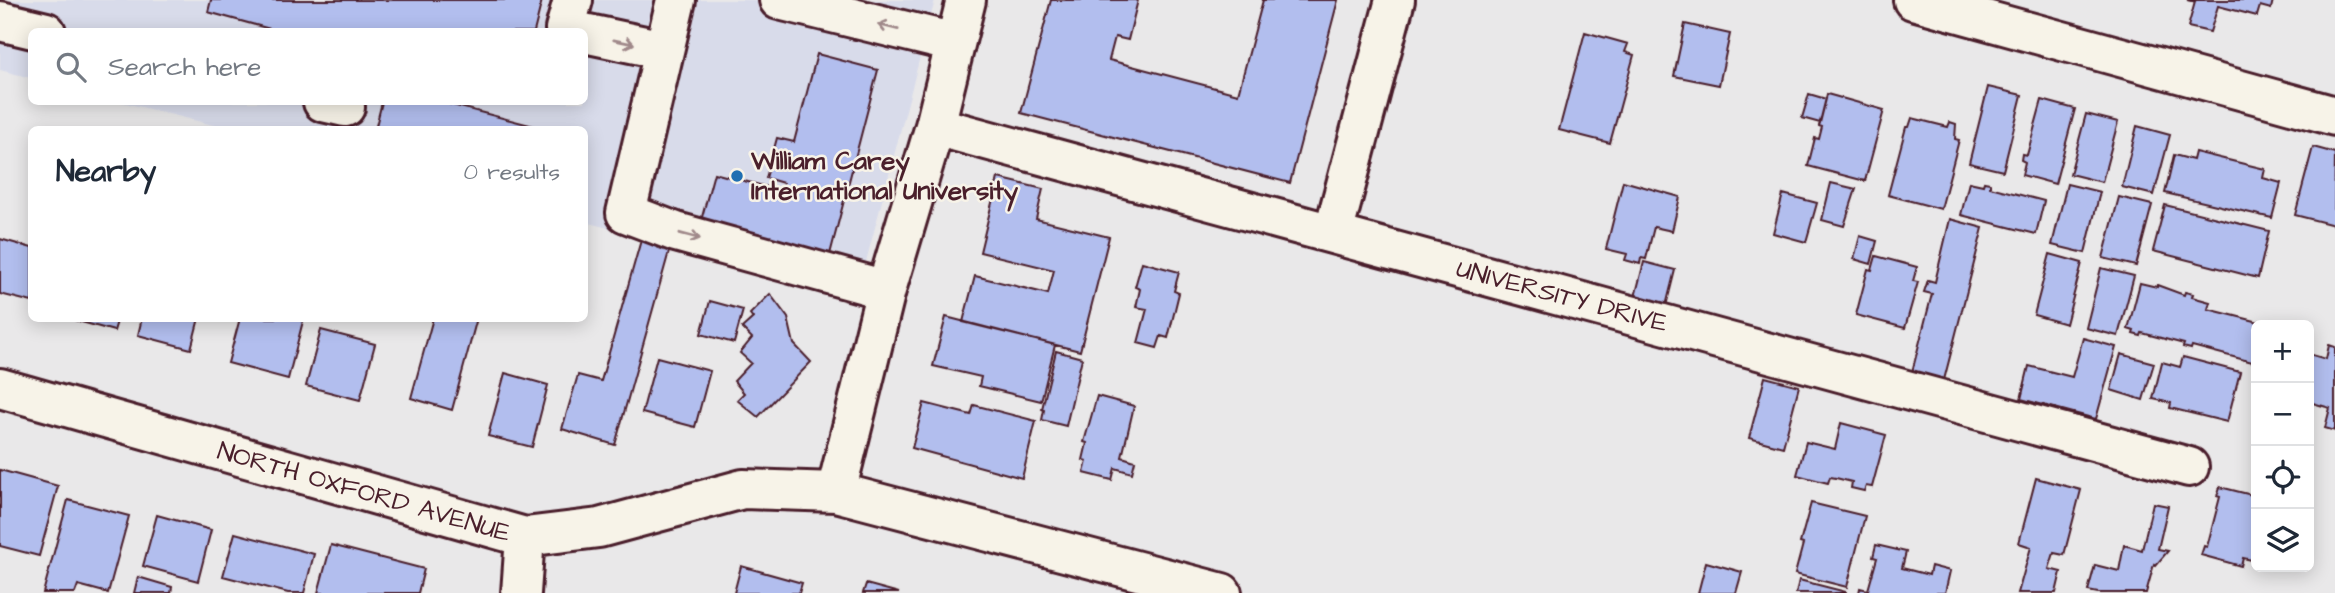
<!DOCTYPE html>
<meta charset="utf-8">
<style>
:root{--surface:#fff;--page:#f6f6f7;--text:#1f2937;--muted:#747a83;--line:#e0e1e3}
body{margin:0;font-family:"Architects Daughter",sans-serif;background:var(--page);color:var(--text)}
.controls{position:absolute;right:21px;bottom:21px;display:grid;overflow:hidden;border-radius:10px;box-shadow:0 4px 18px #0003}
.controls button{width:63px;height:63px;display:grid;place-items:center;padding:0;border:0;border-bottom:2px solid var(--line);background:var(--surface);color:var(--text);font:35px sans-serif}
.list{margin:0;padding:0;list-style:none}
h2{display:flex;justify-content:space-between;align-items:center;height:91px;margin:0;padding:0 28px;font-size:30px}
h2 small{font-size:23px;font-weight:400;color:var(--muted)}
.icon{flex:none;width:38px;height:38px;fill:none;stroke:currentColor;stroke-width:2;stroke-linecap:round;stroke-linejoin:round}
.map{position:relative;flex:none;width:2335px;height:593px;overflow:hidden}
.search{position:absolute;background:var(--surface);box-shadow:0 4px 18px #0003;left:28px;top:28px;width:560px;height:77px;display:flex;align-items:center;gap:18px;box-sizing:border-box;padding:0 24px;border-radius:10px;color:var(--muted);font-size:26px}
.panel{position:absolute;background:var(--surface);box-shadow:0 4px 18px #0003;left:28px;top:126px;width:560px;height:196px;border-radius:10px}
.map>svg:first-child{display:block}
</style>
<div class="map">
<svg width="2335" height="593" viewBox="0 0 2335 593">
<rect width="100%" height="100%" fill="#e9e8e9"/>
<filter id="ink" filterUnits="userSpaceOnUse"><feTurbulence type="fractalNoise" baseFrequency=".0143" numOctaves="2"/><feDisplacementMap in="SourceGraphic" scale="14" xChannelSelector="R" yChannelSelector="G"/><feConvolveMatrix kernelMatrix="1 2 1 2 8 2 1 2 1" color-interpolation-filters="sRGB"/></filter>
<g filter="url(#ink)">
<path fill="#d8dbea" d="M0,0H935L858,292L585,222L584,130L229,129L121,102H584V32H32L31,78L0,70Z"/>
<path fill="#b2beee" stroke="#4a1f2b" stroke-width="2" d="M211,0H542L534,32H281L208,12Z
M1051,0H1138L1128,40L1115,37L1109,60L1238,94L1263,0H1338L1290,183L1021,113Z
M2187,0H2273L2271,9L2260,6L2257,16L2218,6L2210,32L2188,27L2195,2Z
M1685,24L1730,34L1719,85L1674,76Z
M1585,32L1628,44L1625,52L1634,55L1610,143L1559,130Z
M817,54L878,70L828,262L699,228L714,173L782,191L783,183L766,178L777,138L794,142Z
M1988,87L2022,95L2003,171L1969,163Z
M1809,94L1826,99L1820,123L1802,118Z
M1827,94L1884,110L1865,181L1808,166L1815,138L1819,139L1822,127L1819,126Z
M2042,100L2075,109L2055,184L2022,175L2025,162L2021,160L2022,154L2027,155Z
M382,102H441L549,130H375Z
M2086,114L2118,122L2102,182L2070,174Z
M1912,118L1948,127L1950,122L1956,124L1955,139L1959,140L1941,209L1888,195L1906,127H1909Z
M2137,126L2170,135L2154,195L2122,187Z
M2313,147L2335,153L2334,225L2295,215Z
M2195,152L2265,169L2263,178L2281,183L2272,218L2165,193L2174,155L2193,160Z
M998,178L1043,189L1036,219L1109,237L1080,351L963,322L975,276L1048,294L1054,270L980,252Z
M1623,181L1680,197L1672,231L1654,227L1646,259L1641,258L1640,264L1625,260L1627,254L1606,249Z
M1969,182L1983,185L1984,182L1990,183V187L2044,201L2036,234L1961,215Z
M1831,183L1856,189L1844,226L1822,220Z
M2067,184L2100,192L2085,253L2052,245Z
M1783,194L1817,203L1806,242L1773,233Z
M2119,197L2152,205L2136,266L2103,258Z
M2165,205L2269,231L2258,278L2153,251Z
M1950,219L1983,228L1944,380L1912,372L1932,294L1924,292L1928,280L1935,282Z
M1860,236L1877,241L1871,264L1854,259Z
M0,239L32,248V302L0,294Z
M641,240L670,248L615,445L562,429L578,375L601,381Z
M2050,254L2082,263L2066,324L2034,315Z
M1876,256L1917,267L1913,281L1918,282L1905,328L1856,315L1868,269L1872,270Z
M1142,262L1179,272L1174,291L1179,293L1168,338L1161,336L1157,348L1138,343L1147,309L1136,307L1140,289L1135,287Z
M1644,262L1675,270L1666,306L1635,297Z
M2101,268L2134,276L2118,336L2086,328Z
M2140,283L2157,287V285L2184,295L2185,292L2193,294L2192,297L2210,302L2208,309L2267,324L2256,325V363L2192,346L2191,349L2183,347L2184,344L2142,333L2141,336L2133,334L2134,331L2128,329Z
M770,294L788,318L794,344L811,362L758,417L737,400L744,393L734,381L751,363L740,353L752,338L742,328L753,318L750,314Z
M710,301L743,310L734,343L701,334Z
M946,317L1055,345L1041,401L979,386L981,377L933,366Z
M67,318H118L114,331Z
M142,318H199L191,349L138,335Z
M240,318H295L303,321L288,379L228,363Z
M433,318H477L452,410L411,398Z
M321,330L375,344L360,400L306,386Z
M2083,338L2116,347L2096,419L2021,399L2029,366L2072,377Z
M2329,345L2335,347V431L2325,428L2330,408L2309,402V354L2326,359Z
M1056,351L1082,358L1066,426L1042,420L1044,410L1042,409Z
M2121,354L2154,363L2143,400L2111,390Z
M657,357L710,371L695,427L642,413Z
M2183,357L2240,372L2227,422L2170,408L2171,403L2153,399L2162,362L2180,367Z
M505,373L548,385L532,447L488,436Z
M1765,377L1799,386L1783,447L1749,438Z
M1097,396L1134,406L1122,457L1135,461L1132,473L1115,468L1112,480L1084,473L1087,461L1083,460L1087,443L1084,442Z
M924,403L971,415L974,405L1036,421L1022,478L912,448Z
M1841,423L1886,435L1872,487L1866,486L1864,491L1851,488L1852,482L1836,478L1830,477L1828,483L1797,475L1806,442L1835,449Z
M0,470L58,486L39,556L0,546Z
M2036,478L2081,490L2064,555L2054,553L2049,569L2061,572L2056,593H2018L2031,547L2019,543Z
M2220,487L2256,496V561L2243,558L2241,566L2201,555L2204,546L2207,547L2220,497L2217,496Z
M68,500L129,516L108,593L78,585L75,593H43Z
M1811,503L1865,516L1847,587L1795,574L1803,544L1800,543Z
M2153,503L2168,506L2158,549L2168,551L2156,565L2154,564L2146,593H2098L2088,591L2095,565L2119,571L2124,545L2142,550Z
M157,515L211,530L198,581L143,566Z
M235,533L314,554L304,593H288L223,576Z
M331,545L424,569L418,593H318Z
M1876,545L1906,552L1902,568L1929,575L1931,566L1950,571L1945,593H1859L1860,588L1868,590L1877,558L1873,557Z
M1706,562L1742,572L1736,593H1698Z
M741,566L802,583L799,593H734Z
M138,577L172,587L171,593H134Z
M1799,580L1846,592V593H1796Z
M866,584L899,593H863Z"/>
<g fill="none" stroke-linecap="round" stroke-linejoin="round">
<defs>
<path id="minor" d="M573,0L565,29L577,32
M676,0L626,213L676,232L886,290
M779,0L955,43
M1913,0L2335,116
M0,21L46,32
M584,33L664,50
M323,102L345,107
M935,126L2189,467
M1333,234L1395,0
M0,388L525,537L599,528L743,489L836,492L1222,593
M836,492L886,290L935,126L966,0
M521,593L525,537"/>
</defs>
<use href="#minor" stroke="#4a1f2b" stroke-width="44"/>
<use href="#minor" stroke="#f7f3e8" stroke-width="38"/>
</g>
<defs><path id="oneway-shaft" d="M-6 0H5M1.5-3L5.5 0L1.5 3" fill="none" stroke-width="1.6" stroke-linecap="round" stroke-linejoin="round" transform="scale(1.75)"/></defs>
<g stroke="#a0898a">
<use href="#oneway-shaft" transform="translate(888 27) rotate(-166)"/>
<use href="#oneway-shaft" transform="translate(624 42) rotate(12)"/>
<use href="#oneway-shaft" transform="translate(690 236) rotate(15)"/>
</g>
</g>
<circle fill="#1f6fb2" stroke="#f7f3e8" stroke-width="2.5" cx="737" cy="176" r="7"/>
<g text-anchor="middle" dominant-baseline="central" stroke-width="5" stroke-linejoin="round" paint-order="stroke">
<g font-size="26" font-weight="bold" fill="#4a1f2b" stroke="#f7f3e8" text-anchor="start">
<text x="751" y="161">William Carey<tspan x="751" dy="30">International University</tspan></text>
</g>
<g font-size="26" fill="#4a1f2b" stroke="#f7f3e8">
<text transform="translate(1562 296) rotate(15)">UNIVERSITY DRIVE</text>
<text transform="translate(364 492) rotate(16)">NORTH OXFORD AVENUE</text>
</g>
</g>
</svg>
<div class="controls">
<button>+</button>
<button>−</button>
<button><svg class="icon" aria-label="locate" viewBox="0 0 24 24"><circle cx="12" cy="12" r="6"/><path d="M12 2v4M12 18v4M2 12h4M18 12h4"/></svg></button>
<button><svg class="icon" aria-label="layers" viewBox="0 0 24 24"><path d="M12 4l9 5-9 5-9-5zM3 14l9 5 9-5"/></svg></button>
</div>
<div class="search"><svg class="icon" aria-label="search" viewBox="0 0 24 24"><circle cx="10" cy="10" r="6"/><path d="M15 15l6 6"/></svg>Search here</div>
<section class="panel">
<h2>Nearby<small>0 results</small></h2>
<ul class="list">
</ul>
</section>
</div>
